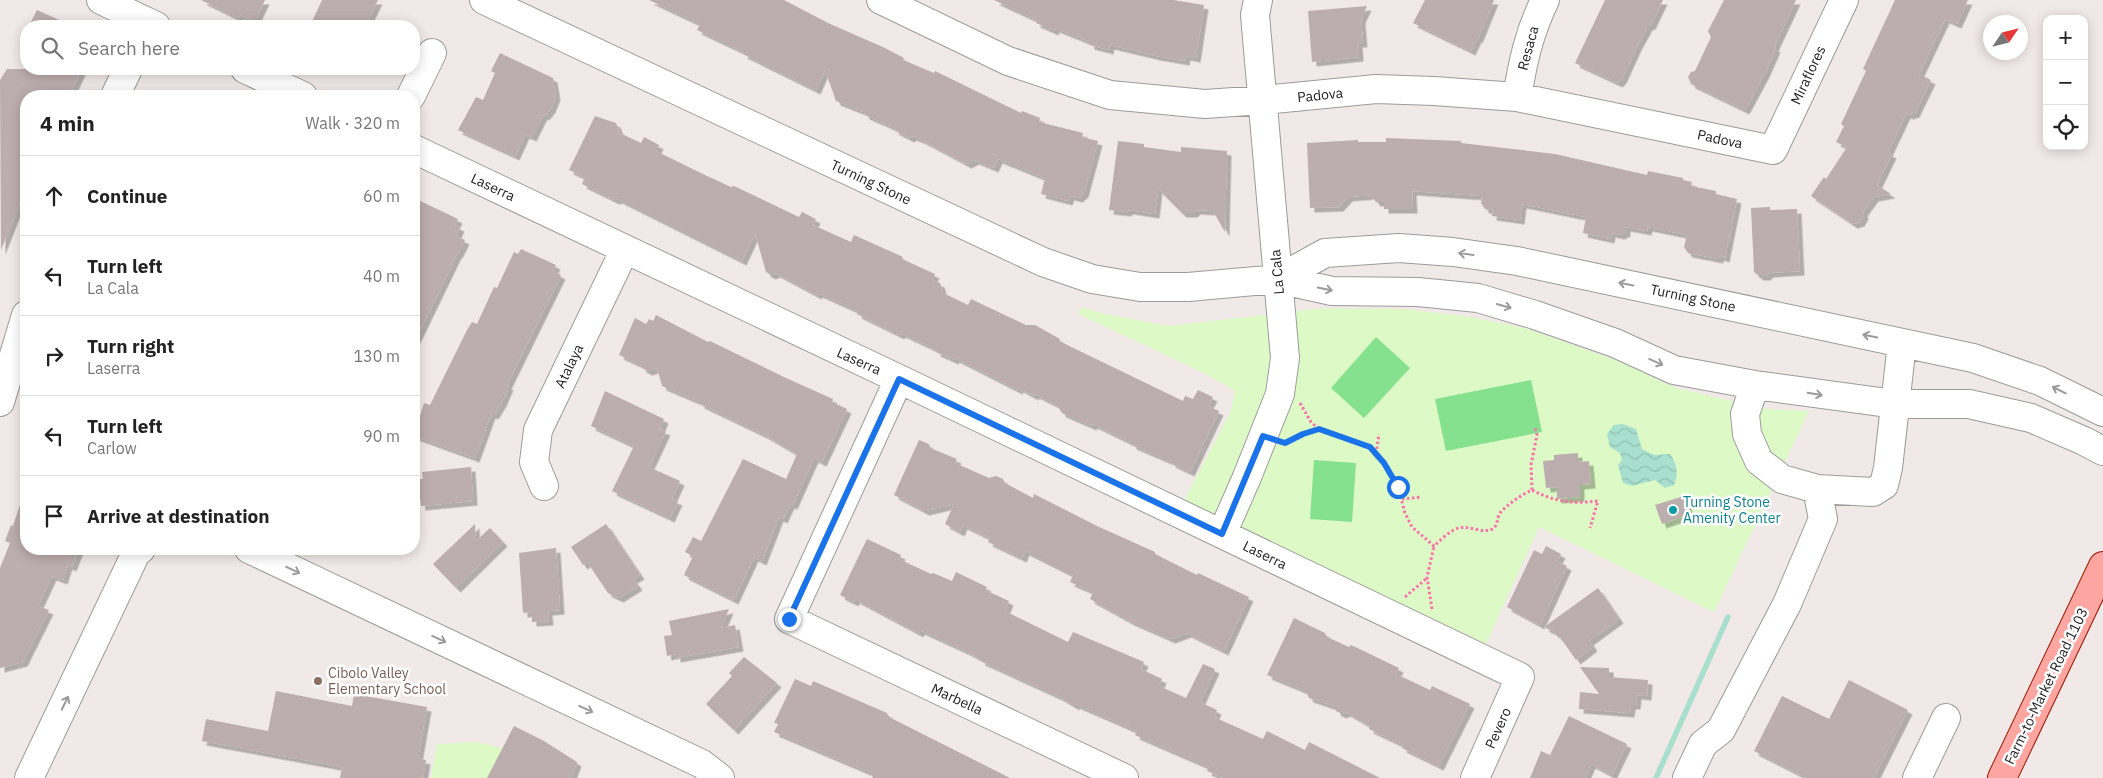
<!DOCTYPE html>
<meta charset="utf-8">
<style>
:root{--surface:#fff;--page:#f6f6f6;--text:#222;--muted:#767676;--line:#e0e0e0}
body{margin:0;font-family:"IBM Plex Sans",sans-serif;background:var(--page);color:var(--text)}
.controls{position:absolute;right:15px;top:15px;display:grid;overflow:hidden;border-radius:10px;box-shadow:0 2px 12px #0003}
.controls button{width:45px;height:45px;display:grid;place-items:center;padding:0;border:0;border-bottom:1px solid var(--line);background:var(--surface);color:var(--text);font:25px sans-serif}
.compass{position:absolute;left:1983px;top:15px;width:45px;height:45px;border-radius:50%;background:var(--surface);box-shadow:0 2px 12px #0003;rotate:55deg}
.stop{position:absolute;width:15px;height:15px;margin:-11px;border:4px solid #1a73e8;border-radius:50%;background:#fff}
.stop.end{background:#1a73e8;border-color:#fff;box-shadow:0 1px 5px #0008}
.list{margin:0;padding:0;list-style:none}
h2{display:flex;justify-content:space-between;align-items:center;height:65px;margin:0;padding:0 20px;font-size:21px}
h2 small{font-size:16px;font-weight:400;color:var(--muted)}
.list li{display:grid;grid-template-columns:32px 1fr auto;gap:15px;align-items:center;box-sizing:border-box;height:80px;padding:0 20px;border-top:1px solid var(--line)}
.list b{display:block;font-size:19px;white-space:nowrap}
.list p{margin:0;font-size:16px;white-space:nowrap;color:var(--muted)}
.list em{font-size:16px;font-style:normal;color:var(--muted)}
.icon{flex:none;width:28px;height:28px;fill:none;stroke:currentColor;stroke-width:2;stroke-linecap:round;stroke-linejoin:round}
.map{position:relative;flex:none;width:2103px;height:778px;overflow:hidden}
.search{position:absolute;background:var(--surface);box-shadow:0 2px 12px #0003;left:20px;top:20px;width:400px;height:55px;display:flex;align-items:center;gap:12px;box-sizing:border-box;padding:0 18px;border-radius:20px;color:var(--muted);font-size:19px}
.panel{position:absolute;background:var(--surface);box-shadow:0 2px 12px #0003;left:20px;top:90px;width:400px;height:465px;border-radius:20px}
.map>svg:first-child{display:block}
</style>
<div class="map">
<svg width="2103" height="778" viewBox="0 0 2103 778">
<defs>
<pattern id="water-waves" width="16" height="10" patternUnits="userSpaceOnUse" patternTransform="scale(1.25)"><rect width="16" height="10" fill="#a8dfcf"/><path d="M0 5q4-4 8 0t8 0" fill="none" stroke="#90bfb1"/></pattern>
<filter id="shadow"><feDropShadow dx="4.5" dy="4.5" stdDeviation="0" flood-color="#0004"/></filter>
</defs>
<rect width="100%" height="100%" fill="#f1e9e8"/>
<path fill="#ddfac6" d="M1081,307L1101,313L1168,326L1324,308L1405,309L1471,317L1528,329L1618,361L1676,388L1766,409L1809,411L1714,612L1539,527L1486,644L1183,502L1230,413L1235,391L1206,374L1078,314Z
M476,742L503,748L488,778H431L437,744Z"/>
<path fill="#86e18e" d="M1376,337L1410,368L1364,418L1331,388Z
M1531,380L1542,432L1446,451L1435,399Z
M1314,460L1356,463L1352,522L1310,519Z"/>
<path fill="url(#water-waves)" d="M1623,424L1636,429L1642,449L1654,455L1670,454C1677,464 1679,474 1674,485L1665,488L1655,480L1632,486L1623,483L1618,465L1622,460L1620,453L1610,447L1607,434L1614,425Z"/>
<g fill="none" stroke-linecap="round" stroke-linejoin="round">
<path stroke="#a8dfcf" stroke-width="5.5" d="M1656,778L1728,617"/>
</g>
<path fill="#bcadae" filter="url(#shadow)" d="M201,0H265L255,21L240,15L238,18Z
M322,0H378L365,26H310Z
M649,0H784L828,23L885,48L904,58L903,60L934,73L935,71L1021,113L1022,111L1040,118L1039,122L1083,133L1082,137L1098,141L1084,193L1078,198L1070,196L1068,201L1041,194L1045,178L998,159L994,168L975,160L967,164L922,140L912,136L910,138L894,130L895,128L865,115L864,112L836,101L825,70L816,90L743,54L744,52L697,30L700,24Z
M994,0H1173L1204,5L1196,58L1186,56L1185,61L1156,56L1110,45L1109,50L1090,45V42L1055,28L1054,31L1036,23L1037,20Z
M1425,0H1494L1478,39L1477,38L1471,51L1413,23Z
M1605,0H1663L1651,25L1648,26L1637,46L1622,79L1618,83L1575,63Z
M1724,0H1796L1774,47L1776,48L1765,73L1745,110L1691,84L1688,77L1691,72L1695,71L1711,37L1708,31Z
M1895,0H1968L1957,24L1945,19L1919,74L1931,80L1915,113L1909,115L1906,114L1888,152L1892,154L1877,185L1891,194L1874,197L1863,212L1864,215L1860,222L1853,224L1811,196L1824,177L1826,179L1847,147L1836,142L1844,126L1841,124L1866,71L1863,69Z
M1367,6L1361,19L1363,43H1358L1359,57L1312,62L1308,11Z
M37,10L73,26H29Z
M500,53L553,78L556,96L551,108L545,116L543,115L532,137L525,134L515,156L458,130L476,97L483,100L495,73L491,71Z
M7,69H82L69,96H26V187L1,250L0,80Z
M595,116L616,123L620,133L641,143L644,137L659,145L656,151L705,175L731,187L734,186L799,217L802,212L816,219L813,225L851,242L854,235L903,257L902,259L935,274L932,280L940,283L943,293L968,305L971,299L1026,325H1035L1060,339L1059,341L1183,401L1185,396L1193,399L1198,390L1213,397L1208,406L1219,411L1190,472L1171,463L1172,462L1132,445V443L1093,424L1092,426L1062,413L1057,405L1035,394L1034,396L1019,388L1018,390L955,358L954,360L936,352L937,350L931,347L901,333L900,335L857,314L858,311L818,293L817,295L776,273L771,275L766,272L755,233L742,261L618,199L615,200L582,184L585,177L569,170Z
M1386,138L1461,141V143L1555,154L1647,175L1648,171L1683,178V180L1692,182L1691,186L1716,191V194L1737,199L1725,258L1719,256V259L1688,253L1684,247L1687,235L1648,227L1647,231L1626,227V232L1620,235L1611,233L1610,239L1583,233L1586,217L1522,204L1520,220L1492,216L1493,210L1485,209L1481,203L1482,196L1412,191L1413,209H1384V202H1376L1371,195L1348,197L1339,207L1310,208L1307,143L1358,140V142H1386Z
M1118,141L1144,144V147L1181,152V147L1227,151L1225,232L1213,211L1196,210L1193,213H1182L1158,189L1155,214L1129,210L1126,212L1109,210Z
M414,198L458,219L455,225L460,227L456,236L465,240L458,254H457L414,343Z
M1770,207V210L1797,209L1800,271L1769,273L1766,276H1759L1754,272L1751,208Z
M521,249L556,265L553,271L561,275L507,385L509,386L502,402L494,415L491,414L475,458L414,436L424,403L430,405L467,330L472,322L477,324L494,287L497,288L514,252L518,254Z
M656,315L708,342L710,341L786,378L833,399L832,402L847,409L822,462L814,458L793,505L790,504L783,519L779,517L762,561L754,557L734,600L684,575L693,556L685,552L693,537L701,541L743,459L786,479L797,454L765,435L700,404V402L662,386L657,368L648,371L642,368L641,365L619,355L635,318L646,324L649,319L653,321Z
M605,391L664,419L660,429L666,431L649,467L680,481L672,499L678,501L670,518L612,491L634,446L591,426Z
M919,440L929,444L930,448L957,459L955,463L989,478L996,476L1003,479L1005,483L1033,498L1034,494L1097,526L1155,552V554L1197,575L1198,573L1249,597L1224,651L1187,633L1171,639L1130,621L1090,599L1093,592L1070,582L1073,575L1025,551L1022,558L988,542L990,538L963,525L960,532L945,524L954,504L925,511L894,495Z
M1578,453V462L1589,461L1591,484L1580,485V497L1557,499V487L1546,488L1543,461L1554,460V455Z
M471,467L473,501L421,506L418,479H423L422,472Z
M23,495H26V549H79L72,567L68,565L63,580L52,576L38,606L49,610L23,662L0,668V568L10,543L5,541L11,525L13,526Z
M1684,496L1690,514L1662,524L1655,505Z
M475,524L476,541L490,528L503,542L456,588L433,564Z
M606,524L640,575L633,579L638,586L619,598L608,593L587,562L583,565L571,547Z
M867,539L901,555L899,559L931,574L933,573L952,581L956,572L987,587L985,590L1009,601L1005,611L1068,642L1073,632L1144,662L1141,669L1162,679L1159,686L1186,698L1203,664L1215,669L1200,702L1217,710L1214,717L1263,739L1267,731L1305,750L1309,742L1380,778H1224L1207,771L1209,767L1135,735L1137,731L1075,704V706L1060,697L981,661V659L968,652L920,630L919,633L855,599L854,602L840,595Z
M1546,546L1561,554L1557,561L1567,566L1540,625L1507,607L1534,550L1542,554Z
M556,548L560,610L548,611L549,621L532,622V612L523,613L519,553Z
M1598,588L1619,619L1589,641L1593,647L1576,660L1560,637L1559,638L1554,632L1544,627Z
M729,609L721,628L735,625L739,647L676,658V654L667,656L664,636L672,635L669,621Z
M1294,618L1325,633L1327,637L1349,647L1351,645L1399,668L1396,674L1430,690L1432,686L1470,704L1439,766L1402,748L1403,745L1369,729L1370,726L1346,712L1342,714L1336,711V707L1309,698L1306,691L1267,675Z
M744,657L777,683L734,730L706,704L732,676L729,673Z
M1580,667L1609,668V677L1648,680L1647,696L1637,695L1636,705H1631L1630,713L1579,709L1580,692L1599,694Z
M795,679L811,686L813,681L880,710L887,713L889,717L1010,778H873L871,773L774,732L778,724L774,723Z
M1849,680L1908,710L1874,778H1807L1754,751L1782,696L1829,719Z
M276,691L352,706L354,694L427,707L418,758L426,760L423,778H340L342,767L202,741L206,719L268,731Z
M1569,716L1627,744L1612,775L1591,764L1585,778H1530L1541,751L1550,755Z
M514,726L544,741L577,762L571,778H487Z"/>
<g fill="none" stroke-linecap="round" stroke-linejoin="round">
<defs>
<path id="minor" d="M101,0L156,26
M484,0L1043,262L1092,279L1140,287H1188L1278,279L1332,291L1418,292L1478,298L1535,315L1615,343L1674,370L1755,385L1895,404H1969L2031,418L2084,441L2103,451
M881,0L1008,61L1110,95L1205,104L1263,100L1376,89L1434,91L1517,97L1773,150L1844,0
M245,69L303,96
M115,96L128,69
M411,96L432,53
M1517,97C1523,61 1529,33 1545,0
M414,149L899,379L1520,677L1475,778
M1278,279L1325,253L1399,248L1453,252L1517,261L1973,358L2040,381L2103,412
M899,379L789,619L1124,778
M1755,385L1745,414L1747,434L1759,461L1782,479L1817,489L1873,492L1884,485L1888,468L1902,343
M0,402L26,315
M544,486L534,462L538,430L625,249
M1222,534L1247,477L1280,394L1285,358L1255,15L1258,0
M249,549L702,764L720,778
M29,778L136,553L141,549
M1687,778L1703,744L1721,730L1787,604L1823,519L1817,489
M1917,778L1946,718"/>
<path id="major" d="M2002,778L2103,566"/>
</defs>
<use href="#minor" stroke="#9b9b9b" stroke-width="30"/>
<use href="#major" stroke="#9e1700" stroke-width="30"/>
<path stroke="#fc6faa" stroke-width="3" stroke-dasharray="2.5 2.5" stroke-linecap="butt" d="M1300,403L1311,422L1319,429L1369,447L1384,463L1398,487L1405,513L1412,527L1434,546C1441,540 1450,530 1459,528C1469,525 1485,535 1494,528C1498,524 1497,517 1500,513C1508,504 1521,495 1532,490C1556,502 1572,504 1598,501L1590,528
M1285,443L1303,434L1319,429
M1376,454L1379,434
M1532,490L1531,465L1537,435L1535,428
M1402,499L1422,497
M1405,597L1427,578
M1432,609L1427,577L1434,546"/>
<use href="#minor" stroke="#fff" stroke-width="28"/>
<use href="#major" stroke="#fda5a1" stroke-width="28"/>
</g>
<defs><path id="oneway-shaft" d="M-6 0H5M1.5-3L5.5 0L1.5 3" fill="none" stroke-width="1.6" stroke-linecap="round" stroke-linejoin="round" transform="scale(1.25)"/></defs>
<g stroke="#9b9b9b">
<use href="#oneway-shaft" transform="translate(1466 254) rotate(-172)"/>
<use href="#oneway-shaft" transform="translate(1626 284) rotate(-168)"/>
<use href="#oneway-shaft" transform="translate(1325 289) rotate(11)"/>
<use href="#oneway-shaft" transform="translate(1504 306) rotate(16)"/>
<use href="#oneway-shaft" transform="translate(1870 336) rotate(-168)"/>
<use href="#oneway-shaft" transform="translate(1656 362) rotate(24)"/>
<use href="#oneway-shaft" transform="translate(2059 390) rotate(-154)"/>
<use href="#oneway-shaft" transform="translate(1815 394) rotate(9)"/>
<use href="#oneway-shaft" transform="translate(293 570) rotate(25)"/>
<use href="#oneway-shaft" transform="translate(439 639) rotate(25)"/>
<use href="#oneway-shaft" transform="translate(65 703) rotate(-64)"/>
<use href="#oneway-shaft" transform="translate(586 709) rotate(25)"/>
</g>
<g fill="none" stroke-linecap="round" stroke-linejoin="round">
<path stroke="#1a73e8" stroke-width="6" d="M789,619L899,379L1222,534L1263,436L1285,443L1303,434L1319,429L1370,447L1384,463L1398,487"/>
</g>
<circle fill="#0f9aa8" stroke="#fff" stroke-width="2" cx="1673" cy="510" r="5"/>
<circle fill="#8d6e63" stroke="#fff" stroke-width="2" cx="318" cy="681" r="5"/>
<g text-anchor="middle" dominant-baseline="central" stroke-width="5" stroke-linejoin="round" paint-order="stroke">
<g font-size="14" fill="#212121" stroke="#fff">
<text transform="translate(1528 48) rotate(-75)">Resaca</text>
<text transform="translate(1808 75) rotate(-65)">Miraflores</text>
<text transform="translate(1320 95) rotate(-6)">Padova</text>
<text transform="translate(1720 139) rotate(12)">Padova</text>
<text transform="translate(871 182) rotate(25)">Turning Stone</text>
<text transform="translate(493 187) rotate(25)">Laserra</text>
<text transform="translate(1277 272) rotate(-95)">La Cala</text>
<text transform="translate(1693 298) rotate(12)">Turning Stone</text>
<text transform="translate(859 361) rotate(24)">Laserra</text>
<text transform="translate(569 366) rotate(-64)">Atalaya</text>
<text transform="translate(1265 555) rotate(26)">Laserra</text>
<text transform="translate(2046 686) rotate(-64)">Farm-to-Market Road 1103</text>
<text transform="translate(957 699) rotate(25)">Marbella</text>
<text transform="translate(1498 728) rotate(-66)">Pevero</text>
</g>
<g font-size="14" fill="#0d838f" stroke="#fff" text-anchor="start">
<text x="1683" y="502">Turning Stone<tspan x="1683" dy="16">Amenity Center</tspan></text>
</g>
<g font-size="14" fill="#785e54" stroke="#fff" text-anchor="start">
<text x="328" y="673">Cibolo Valley<tspan x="328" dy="16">Elementary School</tspan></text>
</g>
</g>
</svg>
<div class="controls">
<button>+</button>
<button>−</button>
<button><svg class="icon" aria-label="locate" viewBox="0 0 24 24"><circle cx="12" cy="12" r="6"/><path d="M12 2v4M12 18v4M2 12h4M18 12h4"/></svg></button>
</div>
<svg class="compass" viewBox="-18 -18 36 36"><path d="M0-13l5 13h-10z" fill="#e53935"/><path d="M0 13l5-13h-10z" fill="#767676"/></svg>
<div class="stop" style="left:1398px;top:487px"></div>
<div class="stop end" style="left:789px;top:619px"></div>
<div class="search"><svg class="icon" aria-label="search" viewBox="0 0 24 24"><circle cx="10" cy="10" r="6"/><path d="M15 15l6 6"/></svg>Search here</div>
<section class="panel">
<h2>4 min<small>Walk · 320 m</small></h2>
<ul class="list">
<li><svg class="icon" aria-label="ahead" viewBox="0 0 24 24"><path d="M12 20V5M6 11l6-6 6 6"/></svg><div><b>Continue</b></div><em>60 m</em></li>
<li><svg class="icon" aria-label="left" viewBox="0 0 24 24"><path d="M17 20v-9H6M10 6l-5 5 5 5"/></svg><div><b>Turn left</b><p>La Cala</p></div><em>40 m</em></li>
<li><svg class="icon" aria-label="right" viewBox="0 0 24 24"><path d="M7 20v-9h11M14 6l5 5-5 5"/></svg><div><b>Turn right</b><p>Laserra</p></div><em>130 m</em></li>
<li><svg class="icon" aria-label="left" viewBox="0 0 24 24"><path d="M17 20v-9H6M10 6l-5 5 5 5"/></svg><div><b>Turn left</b><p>Carlow</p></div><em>90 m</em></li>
<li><svg class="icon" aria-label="arrive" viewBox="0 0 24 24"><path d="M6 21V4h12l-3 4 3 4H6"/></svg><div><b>Arrive at destination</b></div></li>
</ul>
</section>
</div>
